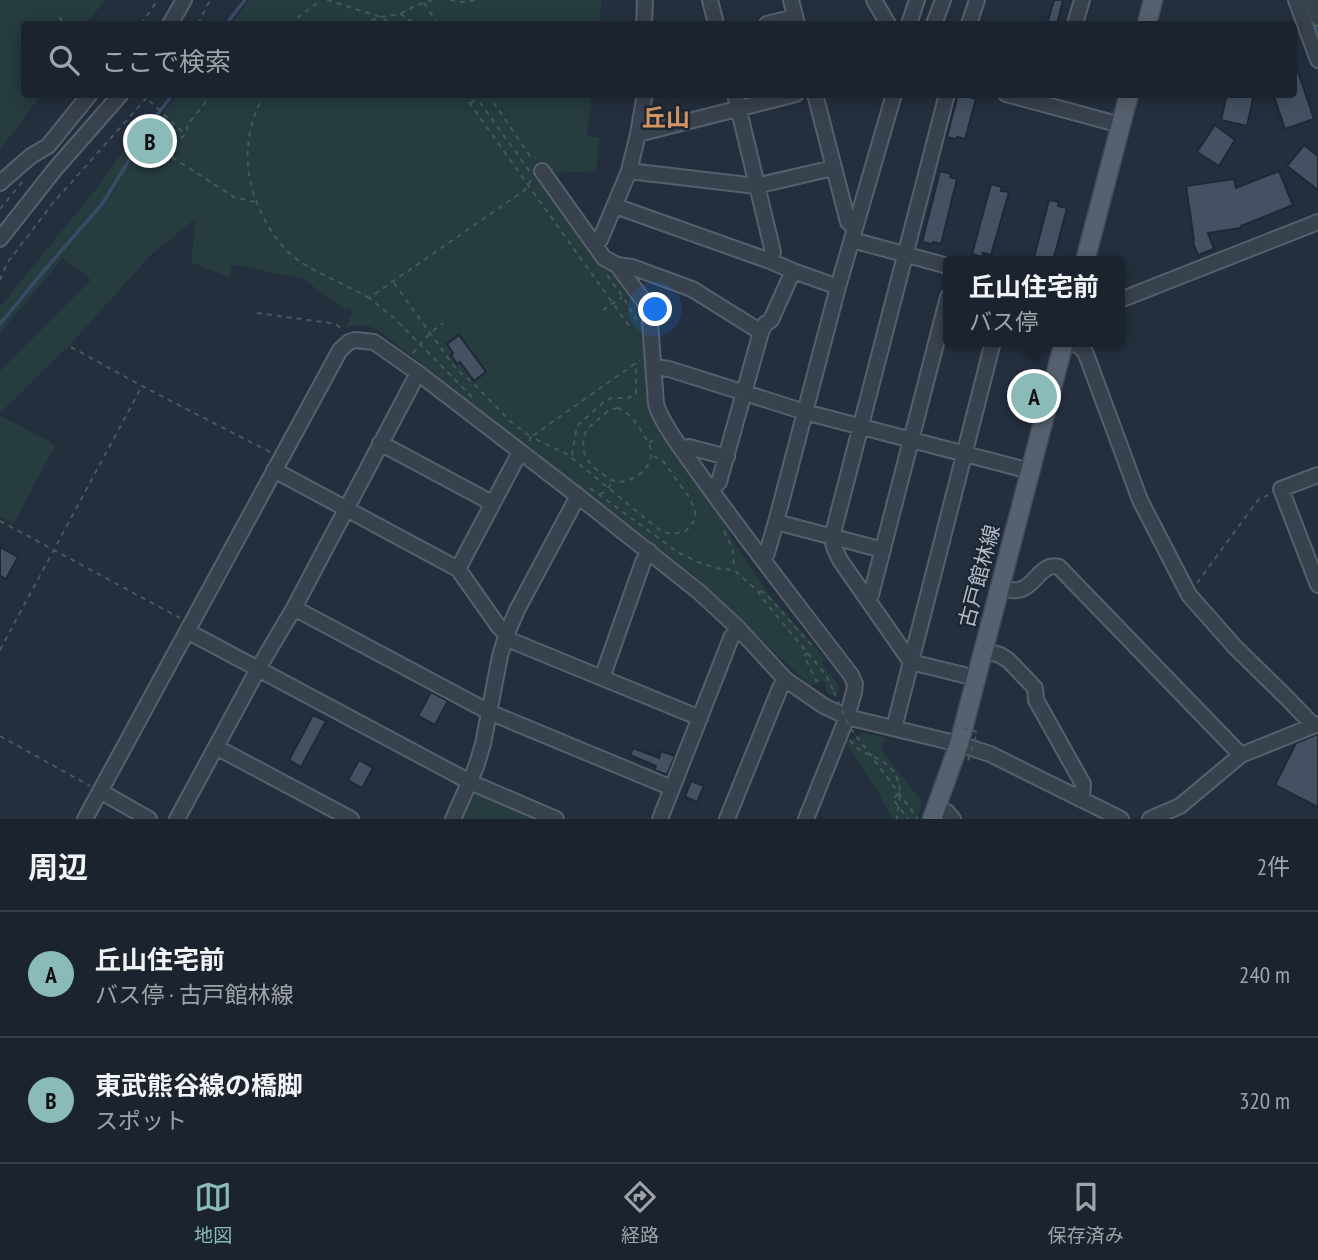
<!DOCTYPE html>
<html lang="ja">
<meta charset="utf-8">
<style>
:root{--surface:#1b232e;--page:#282f3a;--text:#f1f3f6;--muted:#a0a4aa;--line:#39404a;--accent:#8bbbb9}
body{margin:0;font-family:"PT Sans Narrow","Noto Sans JP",sans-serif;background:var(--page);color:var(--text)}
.you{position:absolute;left:656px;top:310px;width:24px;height:24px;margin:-18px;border:5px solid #fff;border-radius:50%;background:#1a73e8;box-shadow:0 0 0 10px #1a73e833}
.badge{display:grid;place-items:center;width:46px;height:46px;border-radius:50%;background:var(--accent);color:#111;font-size:23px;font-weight:700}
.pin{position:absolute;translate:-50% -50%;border:4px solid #fff;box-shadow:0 2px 7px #0006}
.popup{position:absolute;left:943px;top:256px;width:182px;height:91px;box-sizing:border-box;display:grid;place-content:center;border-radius:7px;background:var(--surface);filter:drop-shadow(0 2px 5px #0005);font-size:23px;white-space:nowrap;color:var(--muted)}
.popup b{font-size:26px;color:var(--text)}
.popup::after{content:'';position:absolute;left:50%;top:100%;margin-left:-14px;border:14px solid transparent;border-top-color:var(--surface)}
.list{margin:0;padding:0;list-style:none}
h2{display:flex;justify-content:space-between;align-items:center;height:91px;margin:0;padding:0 28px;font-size:30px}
h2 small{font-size:23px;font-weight:400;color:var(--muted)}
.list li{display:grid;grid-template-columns:46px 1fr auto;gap:21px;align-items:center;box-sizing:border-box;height:126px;padding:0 28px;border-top:2px solid var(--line)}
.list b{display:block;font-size:26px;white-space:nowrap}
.list p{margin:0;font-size:23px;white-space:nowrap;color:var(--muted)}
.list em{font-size:23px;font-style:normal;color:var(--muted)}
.icon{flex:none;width:38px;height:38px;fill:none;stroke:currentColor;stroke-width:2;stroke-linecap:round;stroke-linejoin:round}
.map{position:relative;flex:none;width:1318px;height:819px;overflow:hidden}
.search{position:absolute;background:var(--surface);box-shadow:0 4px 18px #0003;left:21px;right:21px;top:21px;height:77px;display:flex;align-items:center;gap:18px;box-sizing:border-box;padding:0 24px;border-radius:7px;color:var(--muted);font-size:26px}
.sheet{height:343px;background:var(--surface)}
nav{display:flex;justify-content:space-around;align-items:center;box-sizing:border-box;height:98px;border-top:2px solid var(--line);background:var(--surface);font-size:19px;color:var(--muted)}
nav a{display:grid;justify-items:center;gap:4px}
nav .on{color:var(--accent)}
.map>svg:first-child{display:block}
</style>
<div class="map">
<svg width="1318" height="819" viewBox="0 0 1318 819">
<rect width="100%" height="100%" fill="#242f3e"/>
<path fill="#263c3f" d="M0,0H105L86,24H24V94L41,95L0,150Z
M250,0H602L599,24H231Z
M177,95H592L587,136L599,138L596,171L559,173L547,171L545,165L538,163L537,170L539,180L597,261L613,269L643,306L651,407L756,562L725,522L731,538L769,594L826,659L822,663L838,684L839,691L833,695L829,694L825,689L826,683L822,681L810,686L696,577L378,330C368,324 356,324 346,328L352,312L348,307L345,310L303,279L235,265L231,266L230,278L191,262L196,218L150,256L67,348L0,413V371L91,280L63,258L0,333V307L100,184L139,128L148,134Z
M0,415L55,445L14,524L0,516Z
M862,732L885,738L881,750L922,802L917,819H892L879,794L845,741L852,740L860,736Z
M477,791L535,815L533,819H460L472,796Z"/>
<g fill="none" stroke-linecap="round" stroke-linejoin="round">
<path stroke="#394c67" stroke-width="3.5" d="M1314,20L1318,31
M226,24L245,0
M0,324L42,273L102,204L157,115L173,94"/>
</g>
<path fill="#455162" stroke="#1f2835" stroke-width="2" d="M1054,0H1063L1057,24H1047Z
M1293,63H1295L1314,119L1285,129L1273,94H1293Z
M958,94H969V97L976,99L965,139L957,137L956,139L947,137Z
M1227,94H1254L1247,126L1221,120Z
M1215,125L1235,140L1219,166L1197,152Z
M1304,145L1318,156V190L1287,166Z
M940,171L951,174L950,177L957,179L941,244L933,242L932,244L922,242Z
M1279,171L1293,205L1241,226V228L1208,233L1214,249L1198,255L1192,240H1194L1186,186L1234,179L1236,188Z
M991,184L1002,187L1001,191L1009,192L991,255L983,253L982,257L972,254Z
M1049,200L1059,202L1058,206L1067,208L1053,261H1033Z
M459,335L486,372L474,381L460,362L457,364L451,355L453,353L447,344Z
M0,547L18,557L6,579L0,576Z
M431,692L448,701L435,725L418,716Z
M313,715L326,721L301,767L289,760Z
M1318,734V807L1275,785L1296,743Z
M633,748L659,758L661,751L675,756L667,775L654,770L656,766L630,755Z
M359,760L373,768L362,788L348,780Z
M691,781L704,786L697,802L685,797Z"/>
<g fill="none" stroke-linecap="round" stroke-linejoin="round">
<defs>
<path id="minor" d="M710,0L716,24
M791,0L797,24
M874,0L888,24
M1296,0L1318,60
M1311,0L1318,18
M170,24L184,0
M644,24L645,0
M767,24L795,17
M909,24L917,0
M934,24L943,0
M969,24L977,0
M1075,24L1082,0
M735,94L773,252L770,261
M815,94L848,222L855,228
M947,94L832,537L834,547L840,560L911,662L976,678
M1006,94L1121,125
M638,134L796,94
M542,171L604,258L617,265L649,308L656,404C661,423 686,455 698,472C747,541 800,608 851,675L855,684L854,692L847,717L806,819
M629,171L756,186L833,168
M0,183L31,156L48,146L90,94
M615,206L770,261L793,271L838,287
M0,239L56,168L121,94
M852,240L948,266
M596,245L600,240L629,171L638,134L645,94
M617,265L632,267L692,289L761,332
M1120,300L1318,222
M1064,342C1075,344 1081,345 1086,354L1140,500L1189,595L1235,647L1287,698L1313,725
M654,367L669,369L805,412L1030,471
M380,443L492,503
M682,449L689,447L727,457
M274,470L458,569L499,627L512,641L700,718
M1318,475L1281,489L1318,585
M711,490L719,482L761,332L765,324L771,320L793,271
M776,522L883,550
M764,559L767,553L776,522L838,287L894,94
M458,569L520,452
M999,589C1007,589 1015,592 1022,589C1036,584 1042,562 1059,567L1241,755
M867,599L871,595L948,297
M294,608L489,712L672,788
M187,631L470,782L556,819
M983,650L1000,655L1008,660L1035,688L1036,700L1083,784L1082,800
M602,678L643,562L649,551
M894,728L993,342
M216,747L351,819
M100,791L149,819
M936,807L947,812L953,819
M85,819L340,350L349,342L355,340L374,342L418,373L578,496L698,591L738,628L786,680L824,706L847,717L959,744L990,754L1121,819
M177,819L258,669L294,608L418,373
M453,819L476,767L483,744L500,656L506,636L517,610L578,496
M660,819L731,638L738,628
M727,819L780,688L786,680
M1150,819L1180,806L1241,755L1318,724"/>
<path id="major" d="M1147,24L1153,0
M1085,261L1129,94
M932,819L959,744L1064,342"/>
</defs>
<use href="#minor" stroke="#565f6c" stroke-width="18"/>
<use href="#major" stroke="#414a57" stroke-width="21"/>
<path stroke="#44595c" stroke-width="2" stroke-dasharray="5 5" stroke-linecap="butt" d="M327,0L381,17L392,24
M450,0L462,2L477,0
M424,3L438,24
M400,14L416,24
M59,17L64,24
M141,24L158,0
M198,24L210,0
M289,24L321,0
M362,24L381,17L400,14L417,5L433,0
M142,94L185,134
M212,94L188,124L186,134C178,142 169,142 170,156L234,197L255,202
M264,94C242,136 242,176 264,218C273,236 285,252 302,263C323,276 347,285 369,298
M463,94L632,330
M474,94L530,172
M488,94L530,156L536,158
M471,103L481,94
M0,209L23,181
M607,275L623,297L636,319
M0,280L7,263L53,203L150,94
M394,283L456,369L475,385L511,422L531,437L640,360
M603,310L622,297
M257,313L330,323L337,325L344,331
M71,347L142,386L270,452
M413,353L430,333L443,323
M472,397L394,318L369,298L525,190L531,180
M617,408C631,413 636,423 644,435C647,441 652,447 651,455C650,471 629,485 614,481C607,479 602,473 596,469C582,456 581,448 586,430L608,411Z
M529,441L531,437L567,454L657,528L666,533L673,534L685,531L691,526L695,519V510L689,497L663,461L651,455
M649,443L658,436
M572,455L577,426L606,400L612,398H628L636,394V363
M590,488L679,553L700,563L720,569L734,570L758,591L761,597L826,675L834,692
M600,494L605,492L613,481
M0,521L180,618
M724,531L733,550L734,569
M1197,583L1258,500L1268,495
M760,591L765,593L814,648
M0,650L142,386
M808,653L804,656L817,682
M0,736L90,786
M850,740C863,761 892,753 899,785C902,796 897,808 897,819"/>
<use href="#minor" stroke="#38414e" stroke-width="14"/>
<use href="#major" stroke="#56606e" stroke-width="18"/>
<path stroke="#44595c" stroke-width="2" stroke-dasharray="5 5" stroke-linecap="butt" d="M834,692L849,726L918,819
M953,725L977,732L968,761
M898,794L893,799L908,819"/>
</g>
<g text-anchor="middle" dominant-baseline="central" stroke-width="5" stroke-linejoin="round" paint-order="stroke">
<g font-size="21" fill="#b4bcc9" stroke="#1d2633">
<text transform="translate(979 576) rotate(-75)">古戸館林線</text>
</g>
<g font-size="24" font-weight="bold" fill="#d59563" stroke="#1d2633">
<text x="666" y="117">丘山</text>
</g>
</g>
</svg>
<div class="you"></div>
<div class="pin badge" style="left:1034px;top:396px">A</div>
<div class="popup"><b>丘山住宅前</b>バス停</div>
<div class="pin badge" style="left:150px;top:141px">B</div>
<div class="search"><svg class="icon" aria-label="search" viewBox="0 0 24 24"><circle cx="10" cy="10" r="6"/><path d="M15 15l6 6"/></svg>ここで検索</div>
</div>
<section class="sheet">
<h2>周辺<small>2件</small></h2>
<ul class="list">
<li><span class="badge">A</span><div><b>丘山住宅前</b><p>バス停 · 古戸館林線</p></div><em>240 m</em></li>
<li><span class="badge">B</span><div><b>東武熊谷線の橋脚</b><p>スポット</p></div><em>320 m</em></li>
</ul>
</section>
<nav>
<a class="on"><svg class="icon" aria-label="map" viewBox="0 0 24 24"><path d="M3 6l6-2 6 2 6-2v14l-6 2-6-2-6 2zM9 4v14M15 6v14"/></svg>地図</a>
<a><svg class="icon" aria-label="directions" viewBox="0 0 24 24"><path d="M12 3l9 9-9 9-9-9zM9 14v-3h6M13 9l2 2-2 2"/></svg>経路</a>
<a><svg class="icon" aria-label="saved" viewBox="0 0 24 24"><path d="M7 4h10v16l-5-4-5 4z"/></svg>保存済み</a>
</nav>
